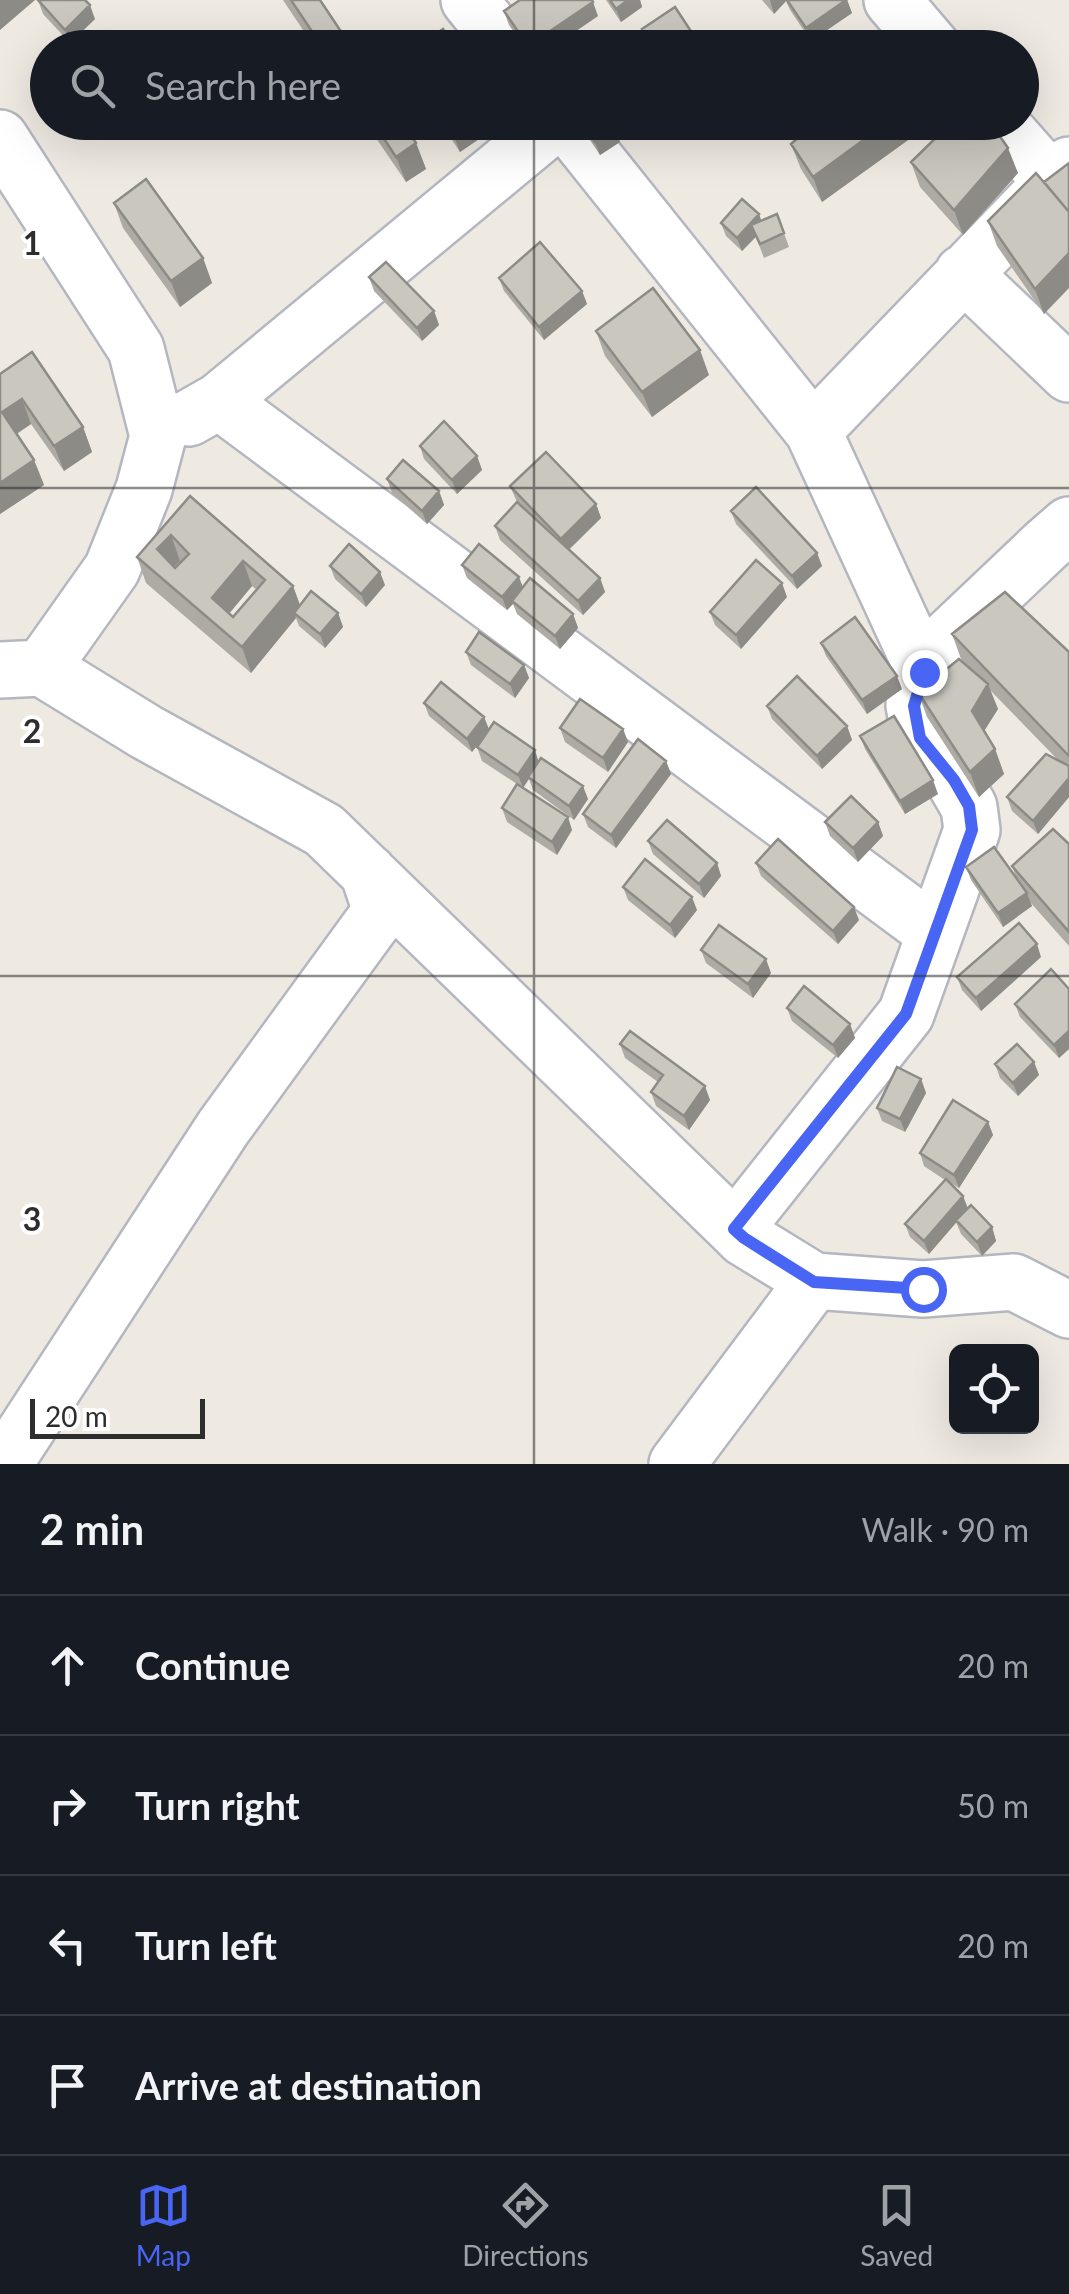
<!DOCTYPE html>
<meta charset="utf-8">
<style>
:root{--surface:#171b24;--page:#20242c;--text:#f1f3f6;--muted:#9ea1a6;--line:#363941;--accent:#4865f4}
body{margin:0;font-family:Lato,sans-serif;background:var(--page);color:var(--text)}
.controls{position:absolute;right:30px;bottom:30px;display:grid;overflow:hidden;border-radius:15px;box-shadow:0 10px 40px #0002}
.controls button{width:90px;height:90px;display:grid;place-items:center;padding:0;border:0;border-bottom:2px solid var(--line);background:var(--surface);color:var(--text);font:50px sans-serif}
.scale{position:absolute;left:30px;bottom:25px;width:175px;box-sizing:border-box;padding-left:10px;border:5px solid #2d2d2d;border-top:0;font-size:28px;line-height:35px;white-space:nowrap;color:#2d2d2d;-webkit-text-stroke:8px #fff;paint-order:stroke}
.stop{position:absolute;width:30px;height:30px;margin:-22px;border:8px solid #4865f4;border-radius:50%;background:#fff}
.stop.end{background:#4865f4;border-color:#fff;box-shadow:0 2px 10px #0008}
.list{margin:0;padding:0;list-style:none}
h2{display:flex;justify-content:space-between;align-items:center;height:130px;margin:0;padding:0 40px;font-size:42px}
h2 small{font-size:32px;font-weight:400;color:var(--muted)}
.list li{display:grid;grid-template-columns:65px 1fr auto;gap:30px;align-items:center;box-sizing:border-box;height:140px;padding:0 40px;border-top:2px solid var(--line)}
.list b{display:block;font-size:38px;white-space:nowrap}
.list em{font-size:32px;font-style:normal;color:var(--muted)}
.icon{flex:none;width:55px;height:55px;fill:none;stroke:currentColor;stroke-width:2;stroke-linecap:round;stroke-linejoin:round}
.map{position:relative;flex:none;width:1069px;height:1464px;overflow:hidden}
.search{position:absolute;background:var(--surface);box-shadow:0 10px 40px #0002;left:30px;right:30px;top:30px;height:110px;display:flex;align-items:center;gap:25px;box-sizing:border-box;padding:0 35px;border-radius:55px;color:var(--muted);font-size:38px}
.sheet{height:690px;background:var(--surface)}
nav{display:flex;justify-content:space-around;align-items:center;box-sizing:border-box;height:140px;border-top:2px solid var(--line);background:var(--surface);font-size:28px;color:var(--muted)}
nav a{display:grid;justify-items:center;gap:5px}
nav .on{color:var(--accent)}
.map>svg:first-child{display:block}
</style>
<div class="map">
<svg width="1069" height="1464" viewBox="0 0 1069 1464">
<rect width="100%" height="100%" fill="#eee9e1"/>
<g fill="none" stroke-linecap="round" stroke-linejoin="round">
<defs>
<path id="minor" d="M469,0L508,48
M892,0L933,48
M566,122L813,431L1069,165
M999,122L1052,182
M0,138L136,349L158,436L144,489L112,569L42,668
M963,273L1069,374
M219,401L935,933
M189,418L219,401L556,122
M813,431L924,672
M0,670L42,668L146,732L324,830L735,1229L744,1238L814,1281L923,1289L1014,1282L1069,1310
M735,1229L906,1014L972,830L969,807L954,781L920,739L914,705L924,672L948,638L1046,545L1069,525
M4,1464L223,1128L381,911L368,872
M677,1464L814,1281"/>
</defs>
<use href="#minor" stroke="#b4b7c0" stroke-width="60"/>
<use href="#minor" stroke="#fff" stroke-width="55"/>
</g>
<path fill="#aeaba4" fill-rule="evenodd" d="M38,0L95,19L70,43L43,14Z
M283,0H320L352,48H315Z
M606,0H640L642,7L621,22Z
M762,0H847L852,13L811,41L790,10L786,1L774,14Z
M504,11L598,16L551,48H525L509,25Z
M642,29L702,48H649Z
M365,122H402L416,143L426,169L406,182Z
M440,122H500L501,124L460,152Z
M578,122H611L620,142L600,155Z
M816,122H910L915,135L822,202L801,169L791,144Z
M911,162L1018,173L963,235L920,187Z
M1044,182V314L997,246L988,221Z
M114,203L203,258L212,283L180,307L123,228Z
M777,214L789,247L764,258L756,237L742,251L726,236L721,223L761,221Z
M369,277L434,311L439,325L422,341L374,291Z
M499,278L582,291L587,304L544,340L504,291Z
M596,331L709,375L652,417L605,356Z
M0,374L83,427L92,452L64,471L31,424L17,434L34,460L44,485L0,514Z
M420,446L477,456L482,470L457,494L424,459Z
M387,479L439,491L444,505L427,524L392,493Z
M510,486L596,504L601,518L569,550L600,578L605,592L583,615L500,540L495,526L517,502Z
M190,496L293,586L300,605L338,613L343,627L325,648L299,626L296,618L251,673L146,583L137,557ZM252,586L257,590L233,617L229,614Z
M731,511L817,553L822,566L797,589L736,524Z
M462,565L523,587L573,614L578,628L560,649L517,614L513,604L507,610L467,578Z
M330,566L385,585L366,607L335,579Z
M787,597L741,649L715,625L710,612Z
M952,634L1069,652V797L1038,834L1012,811L1007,797L1059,761L990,690L998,709L984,731L995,749L1004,774L979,797L927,717L918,692L968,667L961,659Z
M821,643L902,689L867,714L826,656Z
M466,652L524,665L529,678L515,698L471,665Z
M424,703L484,717L489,729L539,761L588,799L574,820L533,790L529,779L523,788L572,830L557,855L507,822L502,808L517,784L482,761L477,747L484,737L472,752L429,716Z
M767,706L847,726L852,740L822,769L772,719Z
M560,728L623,729L628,742L608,772L565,742Z
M860,736L938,794L905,814L865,749Z
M666,761L671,774L616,848L588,827L583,814Z
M825,822H878L883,836L858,862L830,836Z
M648,841L717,863L721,876L704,898L653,854Z
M1069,844V946L1030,902L1032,906L1003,927L971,880L966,867L1016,877L1012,866Z
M756,863L859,920L838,944L761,876Z
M623,887L697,910L675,938L628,900Z
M701,950L771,973L753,998L706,963Z
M1041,957L981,1011L962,990L957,977Z
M1069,989V1049L1059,1058L1020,1017L1015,1004Z
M787,1008L850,1024L855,1038L838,1058L792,1021Z
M620,1044L710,1100L689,1130L656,1106L651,1092L658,1082L625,1058Z
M1034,1062L1039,1075L1018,1096L1000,1078L995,1064Z
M921,1079L926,1093L905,1132L882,1121L877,1108Z
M988,1122L993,1135L959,1188L946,1180L963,1196L968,1209L992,1227L996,1241L982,1256L961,1234L956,1222L929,1254L910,1237L905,1224L945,1180L924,1166L920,1153Z"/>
<path fill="#8d8b86" d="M0,0H35L0,30Z
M628,0H640L642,7L621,22L616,9Z
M770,0H786V1L774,14Z
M847,0L852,13L811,41L806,28Z
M593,2L598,16L551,48H529L528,46Z
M90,5L95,19L70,43L65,30Z
M456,122H500L501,124L460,152L450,126Z
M635,122H651L638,132Z
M702,122H727L707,136Z
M888,122H910L915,135L822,202L813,177Z
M615,128L620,142L600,155L595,142Z
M416,143L426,169L406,182L396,157Z
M1008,148L1018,173L963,235L954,210Z
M759,214L764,228L742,251L737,238Z
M1069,253V288L1044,314L1035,289Z
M203,258L212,283L180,307L171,281Z
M582,291L587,304L544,340L539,327Z
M434,311L439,325L422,341L417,328Z
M700,350L709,375L652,417L642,392Z
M22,399L31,424L11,437L2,412Z
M83,427L92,452L64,471L54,446Z
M477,456L482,470L457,494L452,480Z
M34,460L44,485L0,514V483Z
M439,491L444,505L427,524L422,511Z
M596,504L601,518L566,552L561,539Z
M171,535L180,561L166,574L157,549Z
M817,553L822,566L797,589L792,576Z
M243,561L252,586L221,623L212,598Z
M380,572L385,585L366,607L361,594Z
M519,577L524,590L512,601L513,604L507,610L502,597Z
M600,578L605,592L583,615L578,601Z
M782,583L787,597L741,649L736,635Z
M293,586L302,611L294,613L296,618L251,673L242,647Z
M338,613L343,627L325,648L320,634Z
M573,614L578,628L560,649L555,636Z
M524,665L529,678L515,698L510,684Z
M897,676L902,689L867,714L862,700Z
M988,684L998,709L981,736L972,711Z
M484,717L489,730L472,752L467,739Z
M847,726L852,740L822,769L817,756Z
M623,729L628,742L608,772L603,758Z
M995,749L1004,774L979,797L970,772Z
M535,750L539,763L523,788L518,775Z
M666,761L671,774L616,848L611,835Z
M1069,778V797L1038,834L1033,821Z
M933,780L938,794L905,814L900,801Z
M583,786L588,799L574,820L569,806Z
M568,817L572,830L557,855L552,842Z
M878,822L883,836L858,862L853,848Z
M717,863L721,876L704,898L699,884Z
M1027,893L1032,906L1003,927L998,913Z
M692,897L697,910L675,938L670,925Z
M854,907L859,920L838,944L833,931Z
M1037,944L1041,957L981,1011L976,998Z
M766,959L771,973L753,998L748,984Z
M850,1024L855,1038L838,1058L833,1045Z
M1069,1031V1049L1059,1058L1054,1045Z
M1034,1062L1039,1075L1018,1096L1013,1083Z
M921,1079L926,1093L905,1132L900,1119Z
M705,1086L710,1100L689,1130L684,1116Z
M988,1122L993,1135L959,1188L954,1175Z
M963,1196L968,1209L929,1254L924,1241Z
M992,1227L996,1241L982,1256L977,1242Z"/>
<path fill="#cac7bf" stroke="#8d8b86" stroke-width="2.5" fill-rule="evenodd" d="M38,0H85L90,5L65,30Z
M291,0H320L352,48H323Z
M520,0H592L593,2L528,46L504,11Z
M610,0H628L616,9Z
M787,0H846L806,28Z
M675,7L702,48H655L642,29Z
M443,29L456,48H416Z
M373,122H402L416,143L396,157Z
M582,122H611L615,128L595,142Z
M816,122H888L813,177L791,144Z
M952,122H990L1008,148L954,210L911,162Z
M1069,163V212L1044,182Z
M1036,173L1069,212V253L1035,289L988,221Z
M146,179L203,258L171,281L114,203Z
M742,199L759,214L737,238L721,223Z
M777,214L784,233L760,244L751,225Z
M540,242L582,291L539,327L499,278Z
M386,262L434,311L417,328L369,277Z
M653,288L700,350L642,392L596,331Z
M32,352L83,427L54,446L22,399L2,412L34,460L0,483V374Z
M444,421L477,456L452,480L420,446Z
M546,452L596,504L561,539L510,486Z
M403,460L439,491L422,511L387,479Z
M756,487L817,553L792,576L731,511Z
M190,496L293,586L242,647L137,557ZM171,535L189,554L175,568L157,549ZM243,561L265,580L233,617L212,598Z
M517,502L600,578L578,601L495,526Z
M349,544L380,572L361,594L330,566Z
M479,544L519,577L502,597L462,565Z
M756,560L782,583L736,635L710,612Z
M530,578L573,614L555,636L512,601Z
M311,591L338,613L320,634L294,613Z
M1005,592L1069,652V756L952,634Z
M855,617L897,676L862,700L821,643Z
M479,632L524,665L510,684L466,652Z
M959,659L988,684L972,711L995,749L970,772L918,692Z
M797,676L847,726L817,756L767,706Z
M441,682L484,717L467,739L424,703Z
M580,699L623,729L603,758L560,728Z
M894,716L933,780L900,801L860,736Z
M494,722L535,750L518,775L477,747Z
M638,739L666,761L611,835L583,814Z
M1046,754L1069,766V778L1033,821L1007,797Z
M541,758L583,786L569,806L528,777Z
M517,784L568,817L552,842L502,808Z
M851,796L878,822L853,848L825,822Z
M667,820L717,863L699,884L648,841Z
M1053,829L1069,844V932L1012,866Z
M778,839L854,907L833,931L756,863Z
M994,847L1027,893L998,913L966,867Z
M645,859L692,897L670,925L623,887Z
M1019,923L1037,944L976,998L957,977Z
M719,925L766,959L748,984L701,950Z
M1051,969L1069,989V1031L1054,1045L1015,1004Z
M804,986L850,1024L833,1045L787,1008Z
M630,1031L705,1086L684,1116L651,1092L663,1075L620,1044Z
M1017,1044L1034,1062L1013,1083L995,1064Z
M897,1067L921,1079L900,1119L877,1108Z
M953,1100L988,1122L954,1175L920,1153Z
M946,1179L963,1196L924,1241L905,1224Z
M971,1205L992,1227L977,1242L956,1220Z"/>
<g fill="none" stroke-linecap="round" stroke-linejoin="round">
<path stroke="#4865f4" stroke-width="12" d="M923,1289L814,1282L744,1238L734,1229L906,1014L972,830L969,806L954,780L920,738L914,706L924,672"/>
</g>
<path fill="none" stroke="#2d2d2d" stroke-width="2.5" stroke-opacity="0.55" d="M534,0V48M534,122V1464M0,488H1069M0,976H1069"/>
<g font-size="32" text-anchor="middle" font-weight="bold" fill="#2d2d2d" stroke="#fff" stroke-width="8" stroke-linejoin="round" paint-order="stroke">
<text x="32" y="255">1</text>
<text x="32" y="743">2</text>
<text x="32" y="1231">3</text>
</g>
</svg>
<div class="controls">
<button><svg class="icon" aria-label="locate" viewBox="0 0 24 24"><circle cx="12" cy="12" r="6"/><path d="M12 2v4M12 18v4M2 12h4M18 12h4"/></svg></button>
</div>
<div class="scale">20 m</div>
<div class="stop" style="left:923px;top:1289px"></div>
<div class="stop end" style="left:924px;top:672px"></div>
<div class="search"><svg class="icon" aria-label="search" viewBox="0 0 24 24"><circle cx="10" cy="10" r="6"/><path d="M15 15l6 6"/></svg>Search here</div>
</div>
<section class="sheet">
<h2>2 min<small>Walk · 90 m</small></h2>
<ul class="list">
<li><svg class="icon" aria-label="ahead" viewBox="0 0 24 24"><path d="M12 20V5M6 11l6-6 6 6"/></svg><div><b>Continue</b></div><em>20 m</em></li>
<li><svg class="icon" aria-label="right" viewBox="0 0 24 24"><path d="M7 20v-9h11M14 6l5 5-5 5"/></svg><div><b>Turn right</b></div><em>50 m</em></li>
<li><svg class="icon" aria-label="left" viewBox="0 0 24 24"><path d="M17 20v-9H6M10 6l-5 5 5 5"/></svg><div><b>Turn left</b></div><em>20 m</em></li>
<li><svg class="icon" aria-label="arrive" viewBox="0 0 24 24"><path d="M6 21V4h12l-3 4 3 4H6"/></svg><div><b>Arrive at destination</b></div></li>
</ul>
</section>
<nav>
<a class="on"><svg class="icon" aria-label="map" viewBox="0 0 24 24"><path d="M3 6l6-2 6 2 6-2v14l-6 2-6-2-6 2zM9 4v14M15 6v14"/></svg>Map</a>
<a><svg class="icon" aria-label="directions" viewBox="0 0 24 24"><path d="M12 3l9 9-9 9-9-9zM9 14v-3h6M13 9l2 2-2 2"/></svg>Directions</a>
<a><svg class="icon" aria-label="saved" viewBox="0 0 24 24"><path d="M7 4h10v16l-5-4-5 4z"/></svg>Saved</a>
</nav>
